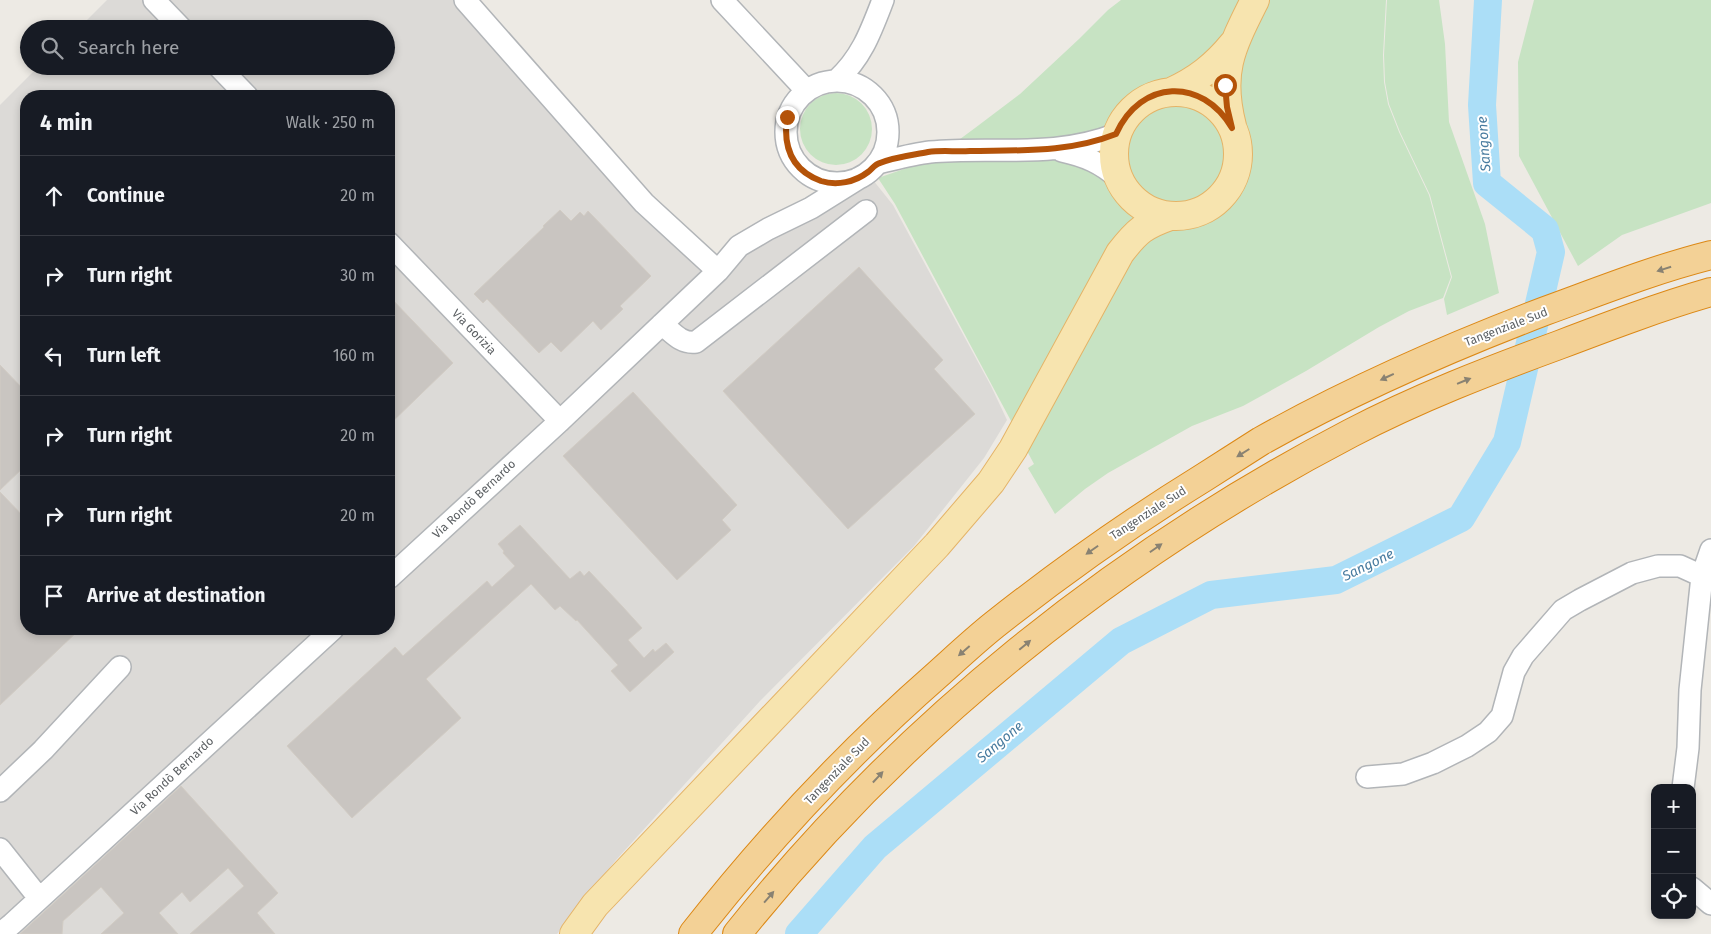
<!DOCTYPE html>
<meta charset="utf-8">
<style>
:root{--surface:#171b24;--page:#242831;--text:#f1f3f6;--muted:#9ea1a6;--line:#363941}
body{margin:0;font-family:"Fira Sans",sans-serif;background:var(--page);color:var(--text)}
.controls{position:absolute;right:15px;bottom:15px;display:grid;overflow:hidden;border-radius:10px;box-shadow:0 2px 8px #0003}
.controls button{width:45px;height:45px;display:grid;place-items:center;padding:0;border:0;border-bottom:1px solid var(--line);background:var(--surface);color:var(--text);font:25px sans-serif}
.stop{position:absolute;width:15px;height:15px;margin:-11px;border:4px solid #b45309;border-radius:50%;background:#fff}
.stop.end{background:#b45309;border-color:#fff;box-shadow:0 1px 5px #0008}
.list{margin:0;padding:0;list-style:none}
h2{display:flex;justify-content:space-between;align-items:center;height:65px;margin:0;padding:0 20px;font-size:21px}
h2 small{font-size:16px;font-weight:400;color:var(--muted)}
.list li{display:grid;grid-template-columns:32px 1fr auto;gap:15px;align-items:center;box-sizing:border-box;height:80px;padding:0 20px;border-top:1px solid var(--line)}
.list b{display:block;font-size:19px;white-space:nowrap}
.list em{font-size:16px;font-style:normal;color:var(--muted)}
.icon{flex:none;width:28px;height:28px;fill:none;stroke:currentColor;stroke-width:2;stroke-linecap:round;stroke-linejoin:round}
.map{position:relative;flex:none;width:1711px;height:934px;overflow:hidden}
.search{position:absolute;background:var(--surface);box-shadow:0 2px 8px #0003;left:20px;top:20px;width:375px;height:55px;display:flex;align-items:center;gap:12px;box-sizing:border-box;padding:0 18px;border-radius:28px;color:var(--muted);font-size:19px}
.panel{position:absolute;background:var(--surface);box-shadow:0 2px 8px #0003;left:20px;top:90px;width:375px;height:545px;border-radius:20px}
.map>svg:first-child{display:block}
</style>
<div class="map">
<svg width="1711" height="934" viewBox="0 0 1711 934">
<rect width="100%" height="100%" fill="#edeae4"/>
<path fill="#dcdad7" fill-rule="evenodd" d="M107,0H459L642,207L724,280L748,252L814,212L873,180L893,205L991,386L1007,420L984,458L914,546L760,701L616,860L557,934H0V105L39,66H386V29H78ZM26,96H389V629H26Z"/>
<path fill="#c7e3c3" d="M1121,0H1386L1383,55L1384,82L1388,104L1399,132L1429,195L1451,277L1443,298L1409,311L1379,327L1306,371L1243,406L1192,426L1108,473L1085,489L1055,514L1028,468L1034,464L895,204L878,178L933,159L975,128L1020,94L1079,39L1108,10Z
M1387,0H1439L1445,44L1449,122L1485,224L1499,293L1447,315L1444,299L1452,277L1430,195L1400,132L1389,104L1385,82L1384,55Z
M1534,0H1711V203L1622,235L1578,266L1519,156L1518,62Z
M800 129a36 36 0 1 1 72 0a36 36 0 1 1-72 0Z"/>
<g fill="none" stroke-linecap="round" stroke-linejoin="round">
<path stroke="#abdef7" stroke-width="28" d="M799,934L875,847L1121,641L1211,595L1336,580L1461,518L1507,442L1551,252L1545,230L1487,183L1482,105L1488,0"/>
</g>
<path fill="#c9c5c1" stroke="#d1cbc3" d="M560,210L571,221L580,212L584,216L588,211L651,276L620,306L623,309L601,330L593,321L561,352L551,342L539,353L487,299L483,303L474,294L544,227L543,226Z
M859,267L943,360L934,369L975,414L848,529L723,391Z
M389,296L453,363L389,425Z
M0,365L26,392V465L0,490Z
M633,392L737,505L722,520L731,530L677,580L563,456Z
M0,492L26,519V629H80L0,705Z
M520,525L570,579L580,571L584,576L589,571L622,606L642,628L628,640L644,658L653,649L655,652L666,643L674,652L630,692L611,671L618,665L577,620L576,621L560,606L555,610L531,584L426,679L461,718L352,818L287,746L395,647L403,656L487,581L492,587L515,566L503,553L504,551L498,544Z
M181,786L278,893L257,913L275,934H190L244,886L228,868L190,902L182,892L159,913L178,934H101L124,913L101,887L63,921L62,934H20Z"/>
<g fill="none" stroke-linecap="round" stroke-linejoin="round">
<defs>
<path id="minor" d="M154,0L182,29
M465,0L644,203L718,271
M722,0L806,90
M218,66L247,96
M837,80C862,57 871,31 883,0
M786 132a51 51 0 1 1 102 0a51 51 0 1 1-102 0Z
M1062,151C1085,156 1101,163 1118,178
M878,163C895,159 913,154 930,152C995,146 1053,159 1117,134
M389,243L560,421
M662,324C673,333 681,344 696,342L866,211
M389,578L560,421L718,271L739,246L768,229L811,208L859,178
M1367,777L1403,774L1433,763L1467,746L1488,732L1502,716L1514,672L1523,656L1563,610L1580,600L1632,573L1658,566H1680L1702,576
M1683,788L1688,748L1690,690L1702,576L1711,550
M0,791L43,750L120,667
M0,849L39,898
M1692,888L1711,904
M0,934L12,924L333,629"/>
<path id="major" d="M1114 154a62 62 0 1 1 124 0a62 62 0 1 1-124 0Z
M1171,92C1197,80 1215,66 1233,44
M1232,126C1218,72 1231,48 1255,0
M574,934L595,905L937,545L991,482L1013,449L1120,253C1137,231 1144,225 1170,216"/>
<path id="highway" d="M693,934C766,841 848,753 937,675C956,658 974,641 994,625C1061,572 1130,523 1203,478C1222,466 1242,453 1261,441C1352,390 1448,348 1545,311C1600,291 1655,269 1711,255
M737,934C903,726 1115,556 1351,433C1418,398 1488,371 1559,345C1609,326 1659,307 1711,292"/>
</defs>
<use href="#minor" stroke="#b2b5b8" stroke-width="24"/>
<use href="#major" stroke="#e4b367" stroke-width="30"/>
<use href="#highway" stroke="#dc8815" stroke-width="30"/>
<use href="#minor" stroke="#fff" stroke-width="21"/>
<use href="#major" stroke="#f7e4af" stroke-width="28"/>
<use href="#highway" stroke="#f3d196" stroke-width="28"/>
</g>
<defs><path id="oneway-solid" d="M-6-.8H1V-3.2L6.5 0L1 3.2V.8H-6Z" transform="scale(1.25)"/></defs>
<g fill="#898272">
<use href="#oneway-solid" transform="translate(1664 269) rotate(162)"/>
<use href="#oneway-solid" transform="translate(1387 377) rotate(155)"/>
<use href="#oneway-solid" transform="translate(1464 381) rotate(-22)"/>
<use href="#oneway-solid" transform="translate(1243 453) rotate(148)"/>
<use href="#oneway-solid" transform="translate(1156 548) rotate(-35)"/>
<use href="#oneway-solid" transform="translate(1092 550) rotate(145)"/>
<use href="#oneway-solid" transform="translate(1025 645) rotate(-40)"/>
<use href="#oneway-solid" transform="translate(964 651) rotate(139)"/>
<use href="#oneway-solid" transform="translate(878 777) rotate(-47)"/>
<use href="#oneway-solid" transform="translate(769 897) rotate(-49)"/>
</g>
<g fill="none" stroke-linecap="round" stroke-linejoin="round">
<path stroke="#b45309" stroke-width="6" d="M787,117C783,146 791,170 821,181C837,186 855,182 868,172C872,169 875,164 880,163C894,157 913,155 928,152C942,150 956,152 970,151C1021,150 1068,153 1116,134C1141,79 1202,77 1232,128L1227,107L1225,85"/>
</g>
<g text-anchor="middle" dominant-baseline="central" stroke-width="4" stroke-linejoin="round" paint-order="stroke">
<g font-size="12" fill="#5c6063" stroke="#fff">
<text transform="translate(1506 327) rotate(-21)">Tangenziale Sud</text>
<text transform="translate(474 332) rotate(46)">Via Gorizia</text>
<text transform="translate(474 499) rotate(-43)">Via Rondò Bernardo</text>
<text transform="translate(1148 513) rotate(-33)">Tangenziale Sud</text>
<text transform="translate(837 771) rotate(-46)">Tangenziale Sud</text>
<text transform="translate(172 776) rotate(-43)">Via Rondò Bernardo</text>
</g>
<g font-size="14" font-style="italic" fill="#477b9f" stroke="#fff">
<text transform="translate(1484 144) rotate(-94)">Sangone</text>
<text transform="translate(1368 565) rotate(-26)">Sangone</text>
<text transform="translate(1000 742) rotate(-40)">Sangone</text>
</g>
</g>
</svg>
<div class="controls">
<button>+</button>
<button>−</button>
<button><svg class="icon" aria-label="locate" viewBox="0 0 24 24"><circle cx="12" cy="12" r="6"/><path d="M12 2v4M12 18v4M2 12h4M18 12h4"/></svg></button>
</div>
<div class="stop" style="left:1225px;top:85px"></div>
<div class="stop end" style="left:787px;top:117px"></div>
<div class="search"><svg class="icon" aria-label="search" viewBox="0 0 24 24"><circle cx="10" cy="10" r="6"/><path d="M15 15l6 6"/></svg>Search here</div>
<section class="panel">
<h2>4 min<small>Walk · 250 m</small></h2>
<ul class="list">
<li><svg class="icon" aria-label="ahead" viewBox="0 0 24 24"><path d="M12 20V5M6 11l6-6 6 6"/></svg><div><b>Continue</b></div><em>20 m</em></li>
<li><svg class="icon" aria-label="right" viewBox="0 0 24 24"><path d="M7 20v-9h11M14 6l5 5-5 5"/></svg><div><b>Turn right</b></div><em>30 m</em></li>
<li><svg class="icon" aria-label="left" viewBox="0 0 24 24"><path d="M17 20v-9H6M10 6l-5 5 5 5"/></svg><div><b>Turn left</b></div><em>160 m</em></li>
<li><svg class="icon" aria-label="right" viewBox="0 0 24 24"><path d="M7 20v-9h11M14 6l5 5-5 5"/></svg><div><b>Turn right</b></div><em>20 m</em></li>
<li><svg class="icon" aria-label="right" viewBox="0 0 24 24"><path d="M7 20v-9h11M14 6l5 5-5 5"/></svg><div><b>Turn right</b></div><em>20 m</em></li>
<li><svg class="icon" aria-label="arrive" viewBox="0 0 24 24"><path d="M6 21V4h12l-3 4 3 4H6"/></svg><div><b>Arrive at destination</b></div></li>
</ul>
</section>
</div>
